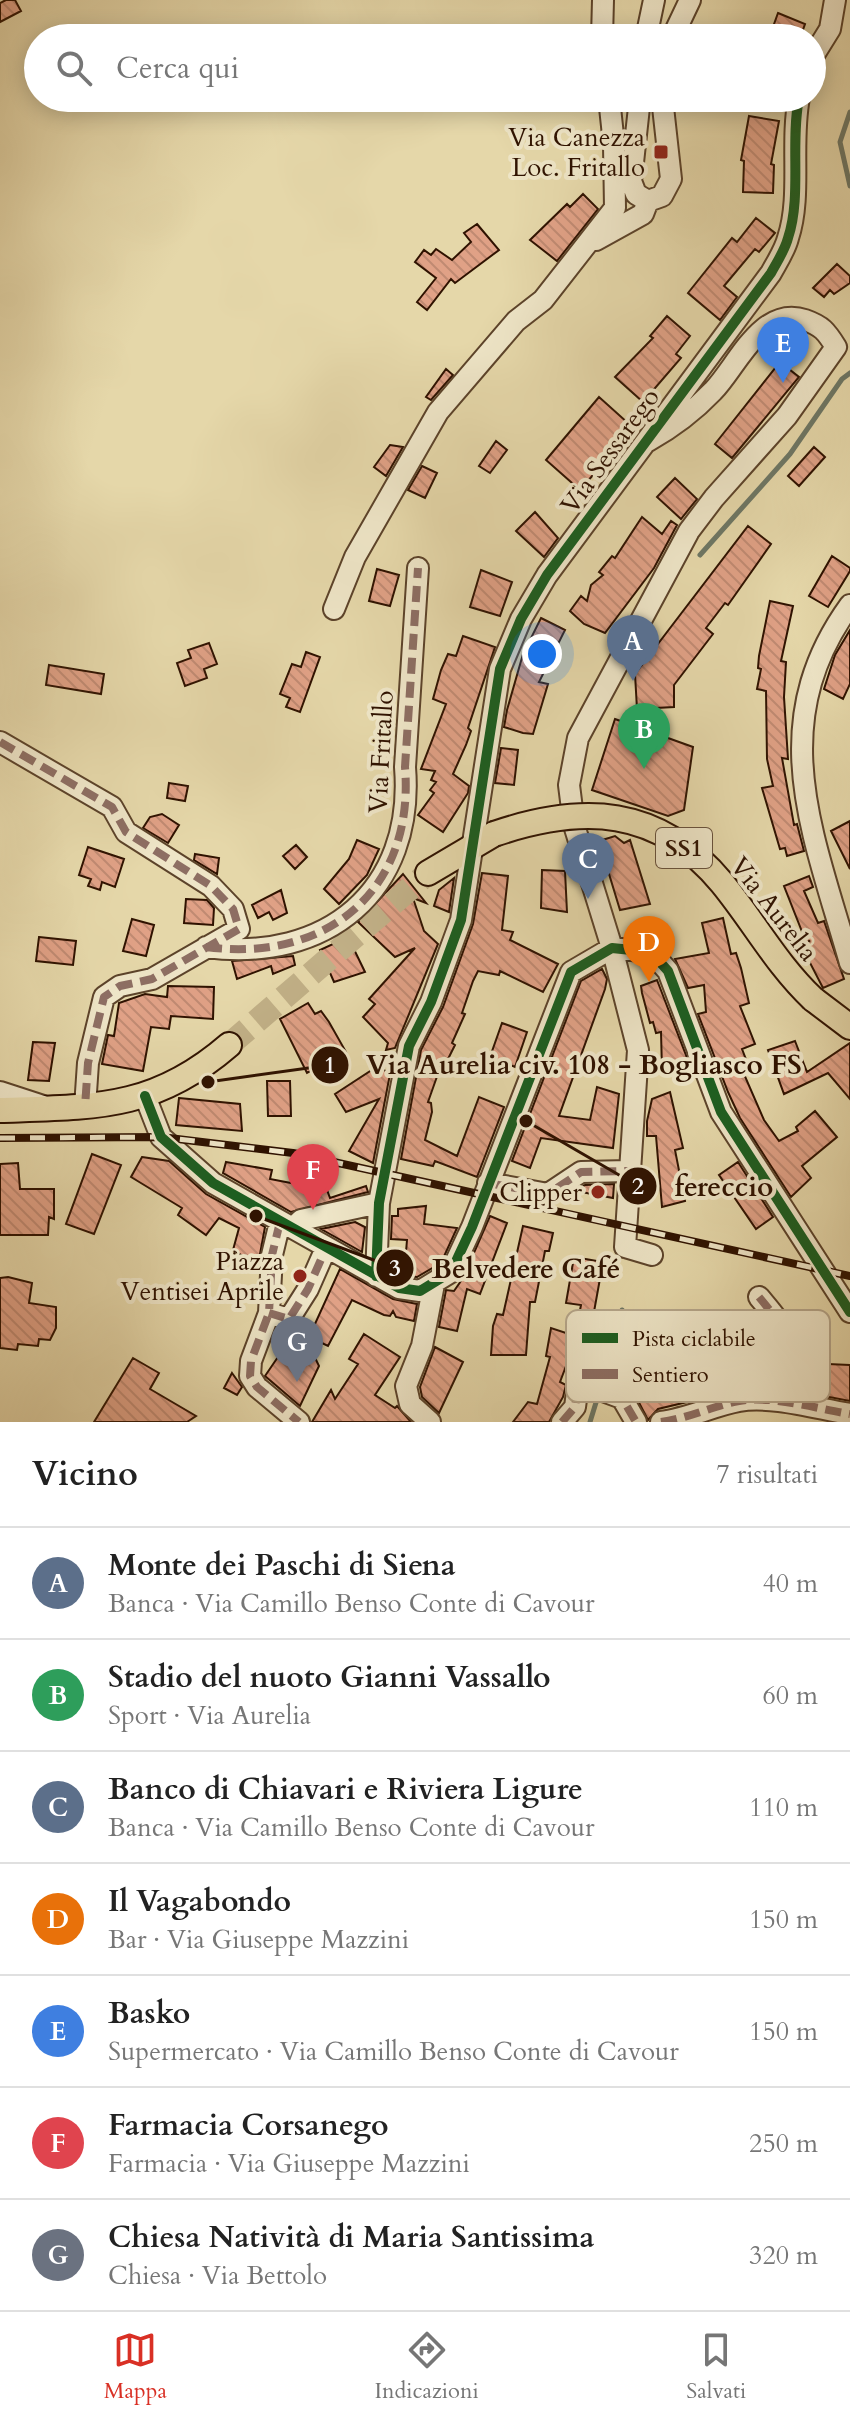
<!DOCTYPE html>
<html lang="it">
<meta charset="utf-8">
<style>
:root{--surface:#fff;--page:#f2f2f2;--text:#222;--muted:#767676;--line:#e0e0e0;--accent:#d93025}
body{margin:0;font-family:Cardo,serif;background:var(--page);color:var(--text)}
.you{position:absolute;left:542px;top:654px;width:28px;height:28px;margin:-20px;border:6px solid #fff;border-radius:50%;background:#1a73e8;box-shadow:0 0 0 12px #1a73e833}
.badge{display:grid;place-items:center;width:52px;height:52px;border-radius:50%;background:var(--accent);color:#fff;font-size:26px;font-weight:700}
.pin{position:absolute;translate:-50% -66px;filter:drop-shadow(0 2px 4px #0008)}
.pin::after{content:'';position:absolute;top:42px;width:28px;height:24px;background:inherit;clip-path:polygon(0 0,100% 0,50% 100%)}
.list{margin:0;padding:0;list-style:none}
h2{display:flex;justify-content:space-between;align-items:center;height:104px;margin:0;padding:0 32px;font-size:34px}
h2 small{font-size:26px;font-weight:400;color:var(--muted)}
.list li{display:grid;grid-template-columns:52px 1fr auto;gap:24px;align-items:center;box-sizing:border-box;height:112px;padding:0 32px;border-top:2px solid var(--line)}
.list b{display:block;font-size:30px;white-space:nowrap}
.list p{margin:0;font-size:26px;white-space:nowrap;color:var(--muted)}
.list em{font-size:26px;font-style:normal;color:var(--muted)}
.icon{flex:none;width:44px;height:44px;fill:none;stroke:currentColor;stroke-width:2;stroke-linecap:round;stroke-linejoin:round}
.map{position:relative;flex:none;width:850px;height:1422px;overflow:hidden}
.search{position:absolute;background:var(--surface);box-shadow:0 4px 20px #0003;left:24px;right:24px;top:24px;height:88px;display:flex;align-items:center;gap:20px;box-sizing:border-box;padding:0 28px;border-radius:44px;color:var(--muted);font-size:30px}
.sheet{height:888px;background:var(--surface)}
nav{display:flex;justify-content:space-around;align-items:center;box-sizing:border-box;height:112px;border-top:2px solid var(--line);background:var(--surface);font-size:22px;color:var(--muted)}
nav a{display:grid;justify-items:center;gap:4px}
nav .on{color:var(--accent)}
.map>svg:first-child{display:block}
</style>
<div class="map">
<svg width="850" height="1422" viewBox="0 0 850 1422">
<defs>
<pattern id="building-back-hatch" width="6" height="6" patternUnits="userSpaceOnUse" patternTransform="scale(2)"><rect width="6" height="6" fill="#e0a186"/><path d="M-1 5l2 2M0 0l6 6M5-1l2 2" fill="none" stroke="#c08a72"/></pattern>
</defs>
<rect width="100%" height="100%" fill="#e5d7a9"/>
<filter id="stains"><feTurbulence type="fractalNoise" baseFrequency=".0025" numOctaves="4"/><feColorMatrix values="0 0 0 0 .2 0 0 0 0 .09 0 0 0 0 .02 0 0 0 .5 -.17"/></filter>
<radialGradient id="worn" r=".72"><stop offset=".6" stop-color="#630" stop-opacity="0"/><stop offset="1" stop-color="#630" stop-opacity=".3"/></radialGradient>
<g fill="none" stroke-linecap="round" stroke-linejoin="round">
<path stroke="#6d7765" stroke-width="5" d="M850,112L840,142L850,186
M700,555L790,454L842,379L850,373
M600,1386L622,1310
M590,1422L598,1396"/>
</g>
<path fill="url(#building-back-hatch)" stroke="#2f1200" stroke-width="2" d="M6,0H15L21,11L0,22V3Z
M778,13L805,24L800,38H769Z
M749,116L779,121L771,164L774,165L773,193L743,192L744,161L741,160Z
M583,194L598,209L557,261L530,240L567,204L570,207Z
M756,218L775,233L759,252L755,249L724,286L737,297L720,320L688,293L732,238L737,242Z
M477,224L499,250L455,283L451,279L427,310L417,302L436,278L415,262L424,250L431,255L436,249L452,260L471,242L464,233Z
M837,264L850,276V283L834,294L830,290L824,297L813,288Z
M667,316L690,336L676,354L681,358L643,402L615,377L653,338L650,336Z
M780,362L799,377L732,458L715,444Z
M446,369L453,375L431,400L426,397Z
M599,397L628,423L614,440L619,445L580,490L546,460Z
M496,441L507,450L490,473L479,466Z
M390,445L403,447L386,476L374,467Z
M814,447L825,457L799,486L788,476Z
M422,466L437,473L425,498L408,490Z
M675,478L697,499L681,519L657,497Z
M535,512L558,538L544,557L516,531Z
M642,517L662,534L671,521L677,525L654,568L605,633L584,624L570,611L581,596L587,601L591,585L603,575L599,572L612,556L615,558Z
M748,526L771,544L728,605L725,603L706,628L713,634L674,685V707L637,709L635,674Z
M832,556L850,568V571L828,607L809,596Z
M377,569L399,575L390,606L369,601Z
M481,570L512,582L500,616L470,607Z
M770,601L793,606L781,661L786,662L784,697L788,759L782,758L794,825L797,824L804,851L787,856L785,848L780,849L762,788L773,786L767,759L766,691L757,689L761,669L758,668L759,656Z
M541,618L565,630L539,682L548,684L533,734L523,733L504,727L507,710L523,654Z
M850,630V684L843,699L824,689L835,655Z
M463,636L495,647L468,728L471,731L466,745L453,774L469,786L468,793L443,832L418,815L434,793L430,790L436,782L431,780L435,771L421,769L446,704L433,699L441,670L448,654L456,656Z
M209,643L217,664L204,669L207,678L185,686L177,663L191,658L188,650Z
M306,652L320,657L300,712L286,707L290,698L280,694L292,664L301,667Z
M49,665L104,674L101,694L46,685Z
M615,719L693,747L684,810L668,816L592,790Z
M501,748L518,750L514,785L495,783Z
M169,783L188,786L185,801L167,798Z
M162,814L179,825L168,843L143,828L150,817Z
M850,821V869L831,831Z
M615,836L624,843L630,840L650,904L620,910L599,841Z
M357,840L379,849L367,875L339,904L324,889L349,859Z
M296,845L307,857L295,869L283,856Z
M88,847L124,859L115,887L102,882L100,890L88,886L91,879L79,875Z
M195,854L219,858L217,874L194,860Z
M542,870L565,871L567,912L541,908Z
M482,873L508,876L502,930L513,932L510,940L558,964L543,992L500,971L499,975L478,971L473,981L462,1013L465,1014L452,1043L455,1045L443,1069L440,1068L428,1102L431,1103L432,1112L425,1140L457,1156L479,1097L504,1107L477,1177L435,1161L433,1166L401,1159L421,1050L443,1007L473,924Z
M403,874L426,903L413,898L424,931L438,944L395,1048L386,1050L388,1043L363,1017L375,1004L369,999L415,948L395,957L358,922Z
M809,876L813,887L804,891L818,923L824,921L844,979L823,988L808,959L812,957L784,886Z
M454,878L449,912L434,906L439,890Z
M281,890L287,913L273,920L269,912L258,918L252,905Z
M186,899L207,900L214,908L213,925L184,923Z
M723,918L731,954L736,953L741,968L749,1003L740,1006L755,1044L742,1049L747,1062L740,1065L764,1120L779,1141L798,1131L796,1127L815,1111L837,1137L802,1166L811,1178L791,1197L740,1118L728,1092L698,1014L706,1012L704,985L688,988L675,959L709,953L702,923Z
M132,919L154,925L146,956L123,951Z
M39,937L76,941L73,965L36,961Z
M348,937L365,972L334,982L320,950Z
M293,956L295,965L273,974L271,966L237,979L232,961Z
M602,969L607,979L605,989L559,1116L590,1120L597,1087L619,1094L613,1148L541,1138L530,1168L512,1161L581,981Z
M657,980L689,1063H679L680,1071L662,1070L661,1032L656,1033L653,1022L650,1023L642,993L641,986Z
M168,986L214,987L213,1019L171,1016L169,1029L151,1027L143,1071L102,1064L108,1035L114,1036L119,1003L145,994L167,997Z
M308,1003L315,1014L321,1011L329,1022L346,1052L307,1073L280,1019Z
M502,1023L527,1032L515,1067L490,1057Z
M795,1041L807,1072L850,1043V1099L828,1073L784,1094L768,1050Z
M33,1042L55,1043L49,1081L28,1080Z
M378,1066L390,1074L373,1163L349,1151L379,1099L346,1112L335,1094Z
M267,1081H290L291,1116H268Z
M670,1092L683,1148L675,1150L685,1201L662,1207L656,1136H647V1121L652,1099Z
M179,1098L240,1104L242,1131L176,1125Z
M92,1154L121,1165L94,1234L66,1224Z
M142,1157L169,1161L206,1194L265,1227L258,1265L233,1250L239,1228L219,1218L206,1235L178,1215L182,1208L131,1177Z
M226,1162L272,1170L270,1179L327,1190L330,1198L366,1186L368,1192L291,1212L223,1173Z
M738,1162L773,1217L756,1229L719,1175Z
M18,1163L20,1189H54V1219L49,1217L48,1235H0V1164Z
M614,1184L613,1198L576,1191L585,1185Z
M426,1206L424,1224L457,1228L441,1263L417,1277L404,1276L407,1240L391,1239L392,1216H398V1209Z
M490,1216L507,1223L480,1294L467,1289L457,1331L439,1327L446,1290L454,1291L463,1278Z
M355,1222L365,1227L362,1252L321,1229Z
M523,1226L553,1233L549,1251H545L535,1302H530L526,1355H491L493,1326L497,1314L503,1315Z
M574,1257L603,1262L586,1356L571,1353L560,1382L566,1385L563,1397L549,1422H513L528,1402L537,1404L550,1357L546,1356L551,1328L575,1336L581,1305L566,1303Z
M340,1269L393,1299L417,1304L414,1321L396,1317L393,1311L390,1316L384,1315L352,1300L328,1346L309,1337Z
M8,1277L32,1283L29,1303L56,1307V1328L50,1340L39,1339L38,1346L18,1344L17,1350L0,1348V1278Z
M629,1320H658V1368L706,1365L705,1330H726V1353L755,1352L756,1364L779,1365L781,1377L790,1384L802,1379L806,1363L850,1365V1401L782,1388L750,1387L658,1409L648,1420L633,1391L625,1385L631,1378Z
M364,1334L400,1357L375,1395L395,1408L397,1406L411,1422H312L331,1390L335,1399L358,1364L349,1359Z
M307,1341L319,1366L300,1406L265,1376L282,1351L302,1354Z
M435,1347L463,1362L439,1413L422,1397L420,1387Z
M133,1358L159,1373L150,1389L196,1416L187,1422H94Z
M232,1373L242,1387L237,1395L224,1388Z"/>
<g fill="none" stroke-linecap="round" stroke-linejoin="round">
<path stroke="#c1b087" stroke-width="20" stroke-dasharray="20 10" stroke-linecap="butt" d="M792,1371L794,1401"/>
<path stroke="#c1b087" stroke-width="24" stroke-dasharray="24 12" stroke-linecap="butt" d="M229,1045L428,873"/>
<defs>
<path id="minor" d="M602,38L603,0
M646,38L654,0
M672,38L690,0
M812,58L830,29L835,0
M640,98L631,181L636,194L648,201L662,196L671,179L662,98
M596,240L643,214L648,201
M850,605C763,725 814,835 850,963
M334,609L355,557L438,412L516,321L543,300L615,208L614,145L609,98
M0,742L112,807L126,832L211,886L233,909L239,929L152,979L120,986L104,997L88,1063L85,1107
M206,947C326,963 415,891 405,767L418,568
M0,1092L43,1106
M145,1096L161,1137L213,1183L399,1288L420,1291L451,1272L472,1227L571,972L612,948L651,952L668,971L721,1112L850,1312
M488,1183L548,1194L581,1172L629,1171
M280,1222L272,1255L269,1313L251,1361L250,1376L257,1387L299,1422
M293,1228L301,1220L379,1203
M625,1247L638,1050L612,948L574,825L569,785L578,738L689,531L714,498L787,416L836,347C826,331 822,326 805,320C761,305 737,367 713,391C693,412 673,427 648,441
M625,1247L652,1255
M376,1276L379,1203L409,1046L431,1002L461,920L500,669L521,619L547,575L771,273C777,262 785,250 788,238C802,196 790,143 799,98
M759,1297C779,1321 797,1339 792,1371
M269,1313L289,1319L308,1289L326,1248
M430,1422L410,1404L406,1386L422,1346L434,1284
M562,1422L575,1407L577,1392L584,1384L622,1398L636,1422
M661,1422C689,1418 713,1406 739,1401C771,1395 818,1409 850,1414"/>
<path id="major" d="M428,873L494,834
M813,999L850,1027
M0,1110C94,1107 154,1110 229,1045"/>
</defs>
<use href="#minor" stroke="#5c432a" stroke-width="24"/>
<use href="#major" stroke="#2f1200" stroke-width="28"/>
<use href="#minor" stroke="#eee5c7" stroke-width="20"/>
<use href="#major" stroke="#e5d7a9" stroke-width="24"/>
<defs>
<path id="rail" d="M0,1138L161,1137L293,1153L850,1276"/>
</defs>
<use href="#rail" stroke="#2f1200" stroke-width="8"/>
<use href="#rail" stroke="#eee5c7" stroke-width="5" stroke-dasharray="15" stroke-linecap="butt"/>
<defs>
<path id="major-bridge" d="M494,834C582,804 658,806 722,883C754,922 776,964 813,999"/>
</defs>
<use href="#major-bridge" stroke="#2f1200" stroke-width="28" stroke-linecap="butt"/>
<use href="#major-bridge" stroke="#e5d7a9" stroke-width="24"/>
<path stroke="#8d6e63" stroke-width="8" stroke-dasharray="16 8" stroke-linecap="butt" d="M0,742L112,807L126,832L211,886L233,909L239,929L152,979L120,986L104,997L88,1063L85,1107
M206,947C326,963 415,891 405,767L418,568
M488,1183L548,1194L581,1172L629,1171
M280,1222L272,1255L269,1313L251,1361L250,1376L257,1387L299,1422
M759,1297C798,1344 792,1347 794,1405
M269,1313L289,1319L308,1289L326,1248
M562,1422L575,1407L577,1392L584,1384L622,1398L636,1422
M661,1422C689,1418 713,1406 739,1401C771,1395 818,1409 850,1414"/>
<defs>
<path id="cycleway" d="M145,1096L161,1137L213,1183L399,1288L420,1291L451,1272L472,1227L571,972L612,948L651,952L668,971L721,1112L850,1312
M376,1276L379,1203L409,1046L431,1002L461,920L500,669L521,619L547,575L771,273C777,262 785,250 788,238C802,196 790,143 799,98"/>
</defs>
<use href="#cycleway" stroke="#eee5c7" stroke-width="15"/>
<use href="#cycleway" stroke="#1b5e20" stroke-width="10"/>
</g>
<g fill="#8f2418" stroke="#eee5c7" stroke-width="3">
<rect x="653" y="144" width="16" height="16" rx="4"/>
<circle cx="598" cy="1192" r="8"/>
<circle cx="300" cy="1276" r="8"/>
</g>
<g text-anchor="middle" dominant-baseline="central" stroke-width="8" stroke-linejoin="round" paint-order="stroke">
<rect fill="#eee5c7" stroke="#68513c" stroke-width="2" x="656" y="828" width="56" height="40" rx="6"/>
<g font-size="24" font-weight="bold" fill="#2f1200">
<text x="684" y="848">SS1</text>
</g>
<g font-size="26" fill="#2f1200" stroke="#eee5c7" text-anchor="end">
<text x="645" y="137">Via Canezza<tspan x="645" dy="30">Loc. Fritallo</tspan></text>
<text x="582" y="1192">Clipper</text>
<text x="284" y="1261">Piazza<tspan x="284" dy="30">Ventisei Aprile</tspan></text>
</g>
<g font-size="26" fill="#2f1200" stroke="#eee5c7">
<text transform="translate(610 451) rotate(-54)">Via Sessarego</text>
<text transform="translate(381 752) rotate(-87)">Via Fritallo</text>
<text transform="translate(774 909) rotate(52)">Via Aurelia</text>
</g>
</g>
<rect x="566" y="1310" width="264" height="92" rx="12" fill="#eee5c7" stroke="#b5a68b" stroke-width="2"/>
<rect x="582" y="1333" width="36" height="10" fill="#1b5e20"/>
<rect x="582" y="1369" width="36" height="10" fill="#8d6e63"/>
<g font-size="22" fill="#2f1200">
<text x="632" y="1346">Pista ciclabile</text>
<text x="632" y="1382">Sentiero</text>
</g>
<path fill="none" stroke="#2f1200" stroke-width="3" d="M208 1082L330 1065M526 1121L638 1186M256 1216L395 1268"/>
<g fill="#2f1200" stroke="#eee5c7" stroke-width="3">
<circle cx="208" cy="1082" r="8"/>
<circle cx="526" cy="1121" r="8"/>
<circle cx="256" cy="1216" r="8"/>
<circle cx="330" cy="1065" r="20"/>
<circle cx="638" cy="1186" r="20"/>
<circle cx="395" cy="1268" r="20"/>
</g>
<g font-size="24" text-anchor="middle" font-weight="bold" fill="#fff">
<text x="330" y="1073">1</text>
<text x="638" y="1194">2</text>
<text x="395" y="1276">3</text>
</g>
<g font-size="28" text-anchor="middle" font-weight="bold" fill="#2f1200" stroke="#eee5c7" stroke-width="8" stroke-linejoin="round" paint-order="stroke">
<text x="584" y="1074">Via Aurelia civ. 108 - Bogliasco FS</text>
<text x="724" y="1196">fereccio</text>
<text x="526" y="1278">Belvedere Café</text>
</g>
<rect width="100%" height="100%" filter="url(#stains)"/>
<rect width="100%" height="100%" fill="url(#worn)"/>
</svg>
<div class="you"></div>
<div class="pin badge" style="left:633px;top:681px;background:#5c6f8a">A</div>
<div class="pin badge" style="left:644px;top:769px;background:#2e9e5b">B</div>
<div class="pin badge" style="left:588px;top:899px;background:#5c6f8a">C</div>
<div class="pin badge" style="left:649px;top:982px;background:#e8710a">D</div>
<div class="pin badge" style="left:783px;top:383px;background:#3f7fe0">E</div>
<div class="pin badge" style="left:313px;top:1210px;background:#e0444e">F</div>
<div class="pin badge" style="left:297px;top:1382px;background:#6b7280">G</div>
<div class="search"><svg class="icon" aria-label="search" viewBox="0 0 24 24"><circle cx="10" cy="10" r="6"/><path d="M15 15l6 6"/></svg>Cerca qui</div>
</div>
<section class="sheet">
<h2>Vicino<small>7 risultati</small></h2>
<ul class="list">
<li><span class="badge" style="background:#5c6f8a">A</span><div><b>Monte dei Paschi di Siena</b><p>Banca · Via Camillo Benso Conte di Cavour</p></div><em>40 m</em></li>
<li><span class="badge" style="background:#2e9e5b">B</span><div><b>Stadio del nuoto Gianni Vassallo</b><p>Sport · Via Aurelia</p></div><em>60 m</em></li>
<li><span class="badge" style="background:#5c6f8a">C</span><div><b>Banco di Chiavari e Riviera Ligure</b><p>Banca · Via Camillo Benso Conte di Cavour</p></div><em>110 m</em></li>
<li><span class="badge" style="background:#e8710a">D</span><div><b>Il Vagabondo</b><p>Bar · Via Giuseppe Mazzini</p></div><em>150 m</em></li>
<li><span class="badge" style="background:#3f7fe0">E</span><div><b>Basko</b><p>Supermercato · Via Camillo Benso Conte di Cavour</p></div><em>150 m</em></li>
<li><span class="badge" style="background:#e0444e">F</span><div><b>Farmacia Corsanego</b><p>Farmacia · Via Giuseppe Mazzini</p></div><em>250 m</em></li>
<li><span class="badge" style="background:#6b7280">G</span><div><b>Chiesa Natività di Maria Santissima</b><p>Chiesa · Via Bettolo</p></div><em>320 m</em></li>
</ul>
</section>
<nav>
<a class="on"><svg class="icon" aria-label="map" viewBox="0 0 24 24"><path d="M3 6l6-2 6 2 6-2v14l-6 2-6-2-6 2zM9 4v14M15 6v14"/></svg>Mappa</a>
<a><svg class="icon" aria-label="directions" viewBox="0 0 24 24"><path d="M12 3l9 9-9 9-9-9zM9 14v-3h6M13 9l2 2-2 2"/></svg>Indicazioni</a>
<a><svg class="icon" aria-label="saved" viewBox="0 0 24 24"><path d="M7 4h10v16l-5-4-5 4z"/></svg>Salvati</a>
</nav>
